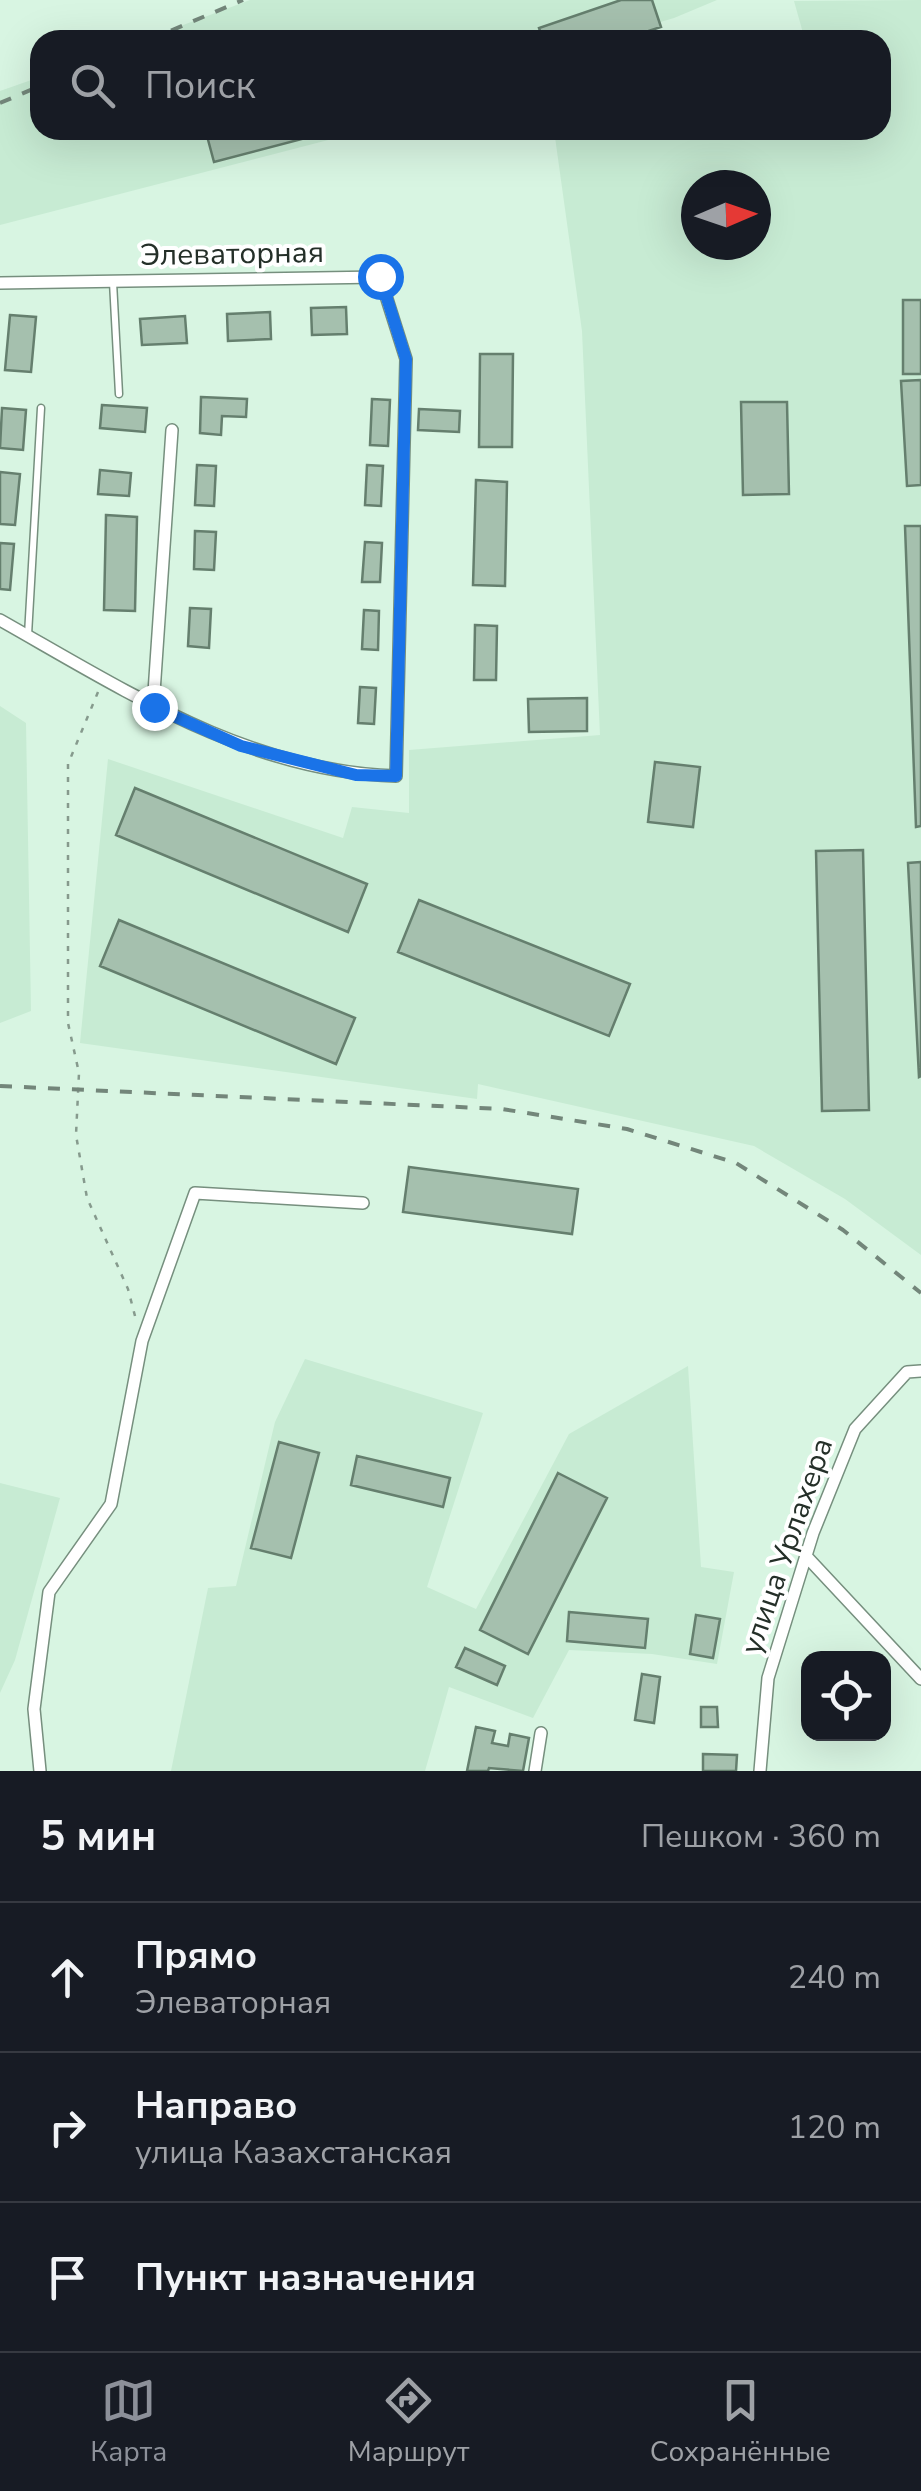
<!DOCTYPE html>
<html lang="ru">
<meta charset="utf-8">
<style>
:root{--surface:#171b24;--page:#20242c;--text:#f1f3f6;--muted:#9ea1a6;--line:#363941;--accent:#8c9099}
body{margin:0;font-family:"Nunito Sans",sans-serif;background:var(--page);color:var(--text)}
.controls{position:absolute;right:30px;bottom:30px;display:grid;overflow:hidden;border-radius:20px;box-shadow:0 10px 40px #0002}
.controls button{width:90px;height:90px;display:grid;place-items:center;padding:0;border:0;border-bottom:2px solid var(--line);background:var(--surface);color:var(--text);font:50px sans-serif}
.compass{position:absolute;left:681px;top:170px;width:90px;height:90px;border-radius:50%;background:var(--surface);box-shadow:0 10px 40px #0002;rotate:88deg}
.stop{position:absolute;width:30px;height:30px;margin:-22px;border:8px solid #1a73e8;border-radius:50%;background:#fff}
.stop.end{background:#1a73e8;border-color:#fff;box-shadow:0 2px 10px #0008}
.list{margin:0;padding:0;list-style:none}
h2{display:flex;justify-content:space-between;align-items:center;height:130px;margin:0;padding:0 40px;font-size:42px}
h2 small{font-size:32px;font-weight:400;color:var(--muted)}
.list li{display:grid;grid-template-columns:65px 1fr auto;gap:30px;align-items:center;box-sizing:border-box;height:150px;padding:0 40px;border-top:2px solid var(--line)}
.list b{display:block;font-size:38px;white-space:nowrap}
.list p{margin:0;font-size:32px;white-space:nowrap;color:var(--muted)}
.list em{font-size:32px;font-style:normal;color:var(--muted)}
.icon{flex:none;width:55px;height:55px;fill:none;stroke:currentColor;stroke-width:2;stroke-linecap:round;stroke-linejoin:round}
.map{position:relative;flex:none;width:921px;height:1771px;overflow:hidden}
.search{position:absolute;background:var(--surface);box-shadow:0 10px 40px #0002;left:30px;right:30px;top:30px;height:110px;display:flex;align-items:center;gap:25px;box-sizing:border-box;padding:0 35px;border-radius:30px;color:var(--muted);font-size:38px}
.sheet{height:580px;background:var(--surface)}
nav{display:flex;justify-content:space-around;align-items:center;box-sizing:border-box;height:140px;border-top:2px solid var(--line);background:var(--surface);font-size:28px;color:var(--muted)}
nav a{display:grid;justify-items:center;gap:5px}
nav .on{color:var(--accent)}
.map>svg:first-child{display:block}
</style>
<div class="map">
<svg width="921" height="1771" viewBox="0 0 921 1771">
<rect width="100%" height="100%" fill="#d8f5e2"/>
<path fill="#c7ebd3" fill-rule="evenodd" d="M250,0H717L674,18L599,40H143Z
M921,0V1255L845,1199L754,1146L478,1084L477,1099L80,1043L108,759L343,838L352,807L409,813V750L600,735L582,331L554,130H881V40H805L794,1ZM696,185H756V245H696Z
M40,77V130H367L0,225V91Z
M0,706L26,723L31,1011L0,1023Z
M305,1359L483,1413L427,1587L476,1609L569,1434L688,1366L701,1567L734,1572L717,1664L652,1654L569,1650L533,1718L449,1687L425,1771H171L208,1588L236,1586L275,1422Z
M0,1483L60,1498L15,1660L0,1693Z"/>
<path fill="#a5c0ae" stroke="#657f6e" stroke-width="2.5" d="M621,0H652L661,27L621,40H543L539,28Z
M229,130H336L214,162L207,136Z
M903,300H921V374H903Z
M346,307L347,334L312,335L311,308Z
M270,312L271,339L228,341L227,314Z
M10,315L36,317L31,372L5,370Z
M185,316L187,343L142,345L140,319Z
M480,354H513L512,447H479Z
M921,380V485L907,486L901,381Z
M201,397L247,399L246,417L222,416L221,435L200,433Z
M372,399L390,400L388,446L370,445Z
M741,402H787L789,494L743,495Z
M102,405L147,408L145,432L100,428Z
M2,408L26,410L23,450L0,448Z
M419,409L460,411L459,432L418,430Z
M197,465L216,466L214,506L195,505Z
M367,465L383,466L381,506L365,505Z
M100,470L131,473L129,496L98,494Z
M0,472L20,474L15,525L0,524Z
M476,480L507,482L505,586L473,585Z
M106,515L137,517L135,611L104,610Z
M905,526H921V826L916,827Z
M195,531L216,532L214,570L194,569Z
M365,542L382,543L380,582H362Z
M0,543L14,544L10,590L0,589Z
M190,608L211,609L209,648L188,646Z
M364,610L379,611L378,650L362,649Z
M475,625L497,626L496,680H474Z
M360,687L376,688L374,724L358,723Z
M587,698V731L529,732L528,699Z
M655,762L700,767L693,827L648,822Z
M135,788L367,884L348,932L116,835Z
M863,850L869,1110L822,1111L816,851Z
M921,862V1076L919,1077L908,863Z
M419,900L630,984L609,1036L398,952Z
M119,920L355,1018L336,1064L100,966Z
M409,1167L578,1189L572,1234L403,1212Z
M279,1442L319,1453L291,1558L251,1548Z
M357,1456L450,1478L443,1507L351,1485Z
M558,1473L607,1498L528,1654L480,1630Z
M569,1612L648,1619L645,1648L567,1641Z
M696,1615L720,1619L713,1658L690,1654Z
M465,1648L505,1666L497,1685L456,1667Z
M642,1674L660,1677L654,1723L635,1720Z
M701,1707H717L718,1727H701Z
M476,1727L495,1731L492,1743L508,1746L510,1734L529,1738L523,1771L489,1768L488,1771H467Z
M703,1754L737,1755L736,1771H703Z"/>
<g fill="none" stroke-linecap="round" stroke-linejoin="round">
<defs>
<path id="lane" d="M113,282L119,394
M28,635L41,408"/>
<path id="street" d="M0,283L380,277L406,359L396,776C249,772 124,690 0,620
M153,707L172,430
M806,1556L921,1679
M40,1771L34,1709L49,1592L111,1504L142,1341L195,1193L363,1203
M535,1771L541,1733
M760,1771L768,1678L813,1533L855,1429L907,1372L921,1371"/>
</defs>
<use href="#lane" stroke="#768f7e" stroke-width="9"/>
<use href="#street" stroke="#768f7e" stroke-width="14"/>
<path stroke="#869a8d" stroke-width="2.5" stroke-dasharray="5 8" stroke-linecap="butt" d="M98,692L68,764V1023L79,1073L76,1135L87,1198L128,1289L135,1316"/>
<use href="#lane" stroke="#fff" stroke-width="6"/>
<use href="#street" stroke="#fff" stroke-width="11"/>
<path stroke="#73867a" stroke-width="4" stroke-dasharray="12 12" stroke-linecap="butt" d="M149,40L243,0
M0,103L40,86
M0,1086L502,1109L627,1129L736,1163L843,1230L921,1293"/>
</g>
<g fill="none" stroke-linecap="round" stroke-linejoin="round">
<path stroke="#1a73e8" stroke-width="12" d="M154,707L241,746L356,775L396,776L406,359L380,276"/>
</g>
<g text-anchor="middle" dominant-baseline="central" stroke-width="8" stroke-linejoin="round" paint-order="stroke">
<g font-size="30" fill="#242f28" stroke="#fff">
<text transform="translate(232 254) rotate(-1)">Элеваторная</text>
<text transform="translate(787 1546) rotate(-71)">улица Урлахера</text>
</g>
</g>
</svg>
<div class="controls">
<button><svg class="icon" aria-label="locate" viewBox="0 0 24 24"><circle cx="12" cy="12" r="6"/><path d="M12 2v4M12 18v4M2 12h4M18 12h4"/></svg></button>
</div>
<svg class="compass" viewBox="-18 -18 36 36"><path d="M0-13l5 13h-10z" fill="#e53935"/><path d="M0 13l5-13h-10z" fill="#9ea1a6"/></svg>
<div class="stop" style="left:380px;top:276px"></div>
<div class="stop end" style="left:154px;top:707px"></div>
<div class="search"><svg class="icon" aria-label="search" viewBox="0 0 24 24"><circle cx="10" cy="10" r="6"/><path d="M15 15l6 6"/></svg>Поиск</div>
</div>
<section class="sheet">
<h2>5 мин<small>Пешком · 360 m</small></h2>
<ul class="list">
<li><svg class="icon" aria-label="ahead" viewBox="0 0 24 24"><path d="M12 20V5M6 11l6-6 6 6"/></svg><div><b>Прямо</b><p>Элеваторная</p></div><em>240 m</em></li>
<li><svg class="icon" aria-label="right" viewBox="0 0 24 24"><path d="M7 20v-9h11M14 6l5 5-5 5"/></svg><div><b>Направо</b><p>улица Казахстанская</p></div><em>120 m</em></li>
<li><svg class="icon" aria-label="arrive" viewBox="0 0 24 24"><path d="M6 21V4h12l-3 4 3 4H6"/></svg><div><b>Пункт назначения</b></div></li>
</ul>
</section>
<nav>
<a class="on"><svg class="icon" aria-label="map" viewBox="0 0 24 24"><path d="M3 6l6-2 6 2 6-2v14l-6 2-6-2-6 2zM9 4v14M15 6v14"/></svg>Карта</a>
<a><svg class="icon" aria-label="directions" viewBox="0 0 24 24"><path d="M12 3l9 9-9 9-9-9zM9 14v-3h6M13 9l2 2-2 2"/></svg>Маршрут</a>
<a><svg class="icon" aria-label="saved" viewBox="0 0 24 24"><path d="M7 4h10v16l-5-4-5 4z"/></svg>Сохранённые</a>
</nav>
